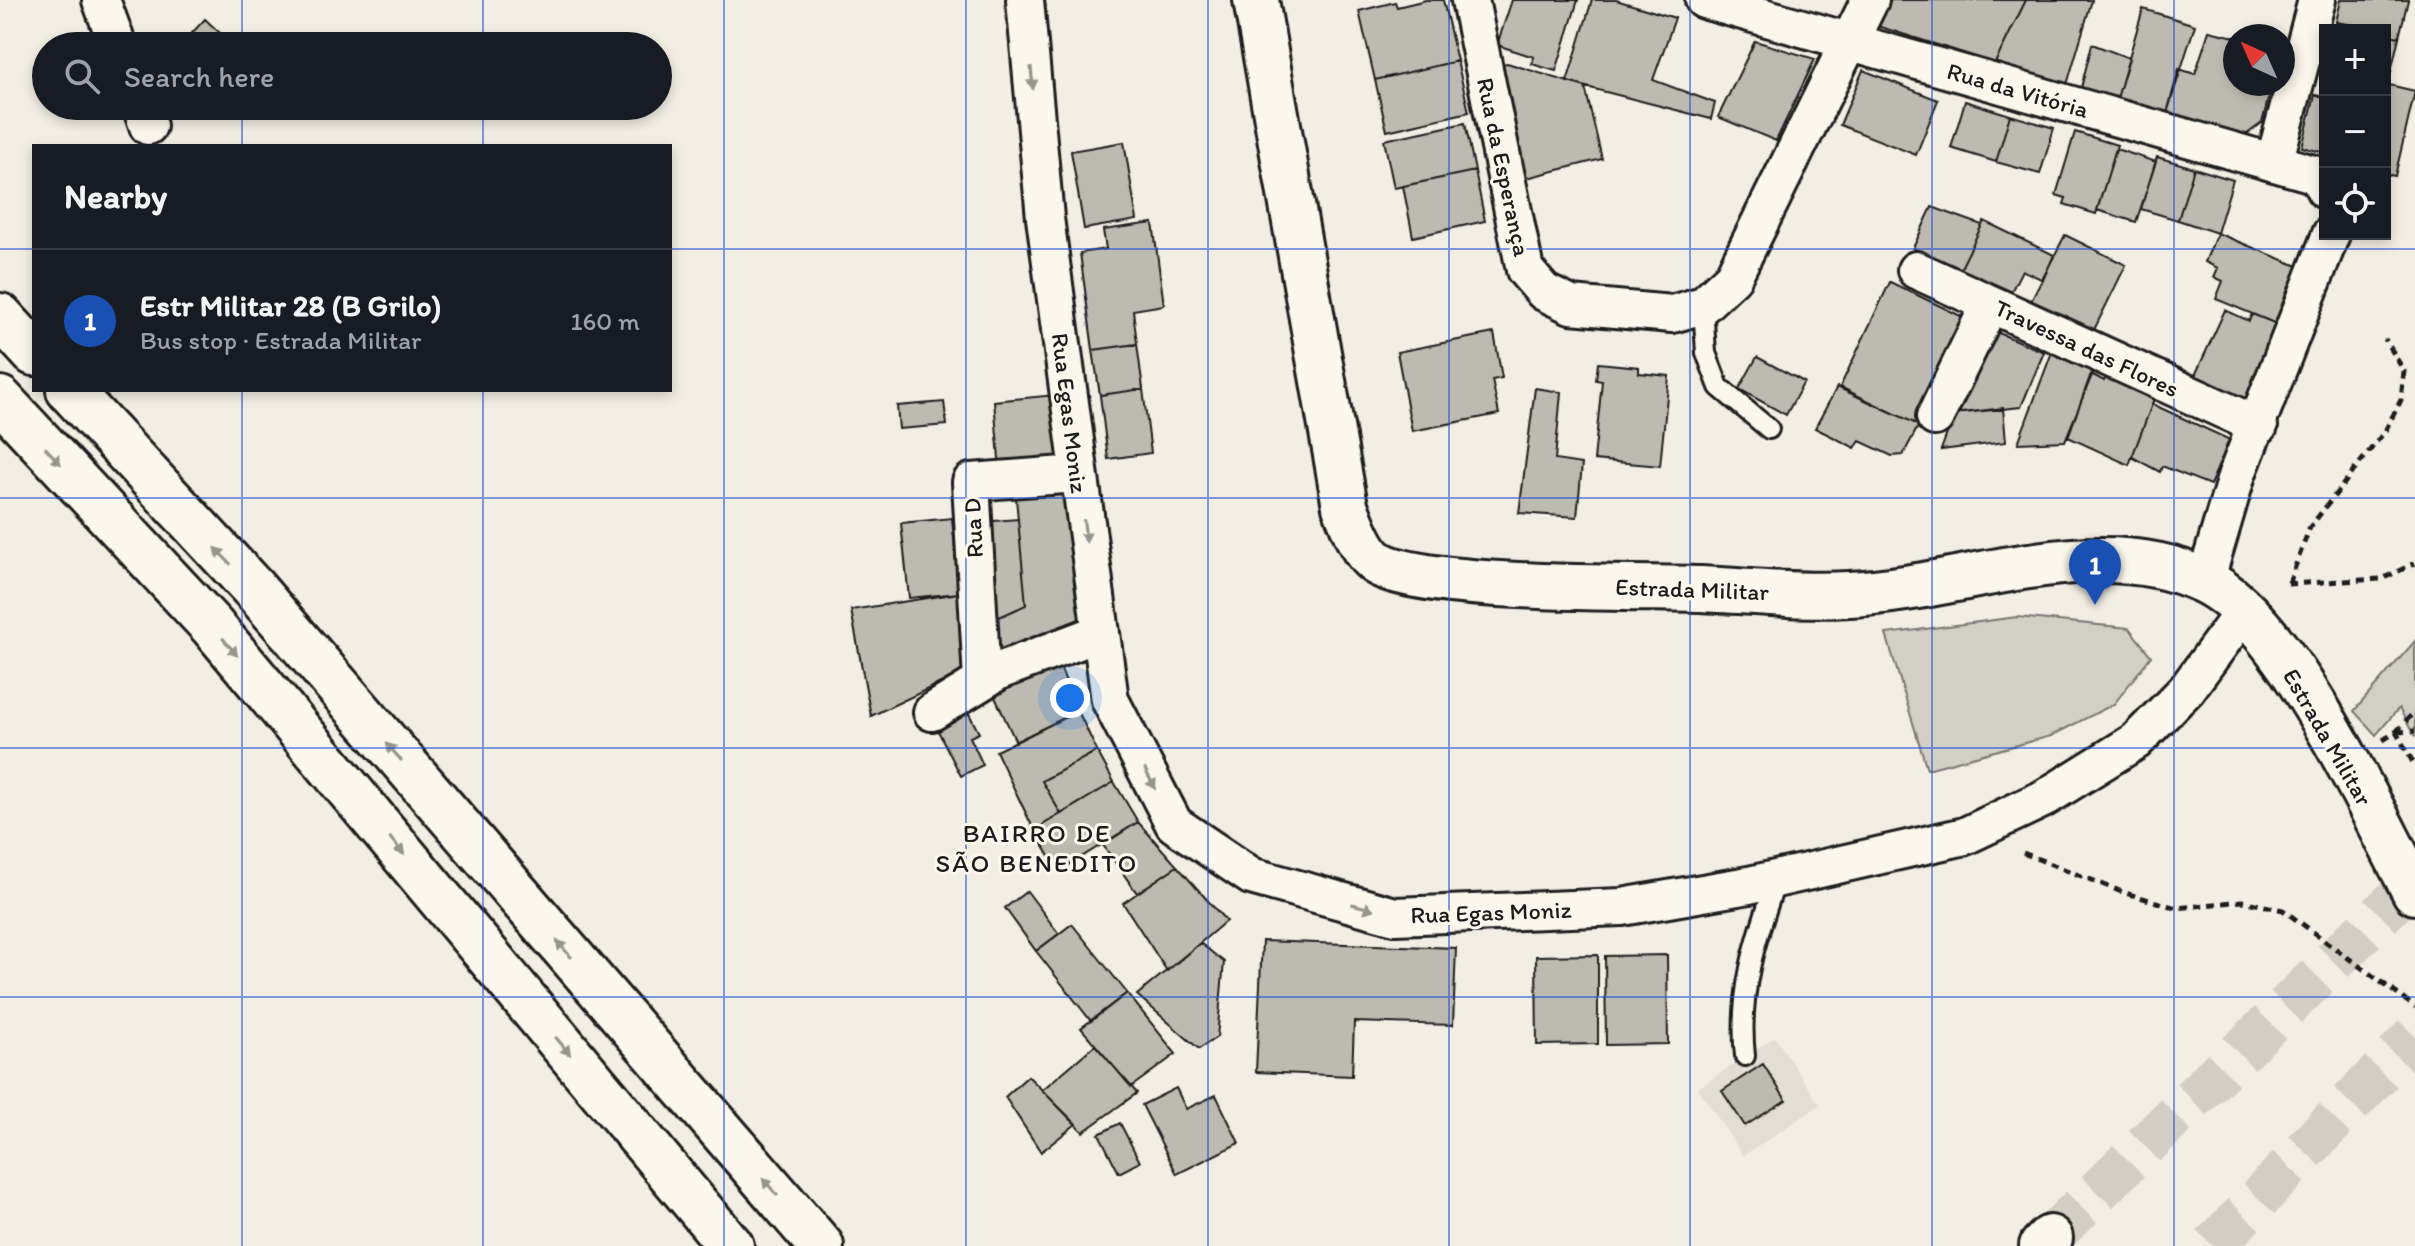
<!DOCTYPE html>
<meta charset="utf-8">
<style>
:root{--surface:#171b24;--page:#20242c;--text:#f1f3f6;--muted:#9ea1a6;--line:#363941;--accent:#ea580c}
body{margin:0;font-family:Itim,sans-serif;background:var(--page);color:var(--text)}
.controls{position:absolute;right:24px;top:24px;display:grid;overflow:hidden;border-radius:0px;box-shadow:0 4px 12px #0003}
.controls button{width:72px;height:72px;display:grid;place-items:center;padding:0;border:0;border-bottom:2px solid var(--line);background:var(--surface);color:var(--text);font:40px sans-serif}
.compass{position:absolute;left:2223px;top:24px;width:72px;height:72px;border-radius:50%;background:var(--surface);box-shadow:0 4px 12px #0003;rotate:315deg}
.you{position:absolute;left:1070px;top:698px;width:28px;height:28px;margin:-20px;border:6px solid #fff;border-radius:50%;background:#1a73e8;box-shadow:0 0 0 12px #1a73e833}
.badge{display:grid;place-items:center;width:52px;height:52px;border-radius:50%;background:var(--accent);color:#fff;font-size:26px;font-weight:700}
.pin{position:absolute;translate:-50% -66px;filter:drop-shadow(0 2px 4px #0008)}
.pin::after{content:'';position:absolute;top:42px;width:28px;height:24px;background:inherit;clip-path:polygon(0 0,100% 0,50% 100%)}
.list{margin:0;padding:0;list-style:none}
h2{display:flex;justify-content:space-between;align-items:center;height:104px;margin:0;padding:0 32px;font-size:34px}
h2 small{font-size:26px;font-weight:400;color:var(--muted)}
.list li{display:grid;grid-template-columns:52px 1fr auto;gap:24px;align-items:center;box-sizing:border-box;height:144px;padding:0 32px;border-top:2px solid var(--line)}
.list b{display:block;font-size:30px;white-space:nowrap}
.list p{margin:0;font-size:26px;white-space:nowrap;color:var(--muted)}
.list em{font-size:26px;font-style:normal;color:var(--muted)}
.icon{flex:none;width:44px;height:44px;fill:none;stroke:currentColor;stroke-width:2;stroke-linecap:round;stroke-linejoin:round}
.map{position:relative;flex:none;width:2415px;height:1246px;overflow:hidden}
.search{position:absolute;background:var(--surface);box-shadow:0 4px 12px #0003;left:32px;top:32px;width:640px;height:88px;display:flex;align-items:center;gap:20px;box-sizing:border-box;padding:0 28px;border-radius:44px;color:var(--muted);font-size:30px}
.panel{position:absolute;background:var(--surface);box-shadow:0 4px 12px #0003;left:32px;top:144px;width:640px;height:248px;border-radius:0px}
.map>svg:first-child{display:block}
</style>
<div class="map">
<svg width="2415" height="1246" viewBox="0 0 2415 1246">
<rect width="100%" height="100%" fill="#f2eee4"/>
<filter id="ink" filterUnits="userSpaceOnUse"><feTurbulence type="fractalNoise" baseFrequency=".0125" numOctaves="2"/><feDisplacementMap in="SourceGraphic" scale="16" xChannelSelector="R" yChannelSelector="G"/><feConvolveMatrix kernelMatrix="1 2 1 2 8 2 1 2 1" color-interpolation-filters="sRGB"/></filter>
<g filter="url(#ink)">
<path fill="#e2ded5" d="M1775,1037L1820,1105L1743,1156L1698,1088Z"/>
<path fill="#d2cfc6" stroke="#777671" stroke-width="2" d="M2017,617L2129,628L2151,656L2114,704L2051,736L1927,769L1886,634Z
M2415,641V737L2399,708L2376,735L2354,711Z"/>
<path fill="#bdbab1" stroke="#1c1c1c" stroke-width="2" d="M1426,0H1443L1457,61L1375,80L1359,11L1395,2L1397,7Z
M1512,0H1578L1556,71L1532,64L1534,57L1497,45Z
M1592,0H1616L1675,18L1653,80L1715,103L1711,119L1567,82Z
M1891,0H2026L1995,63L1877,26Z
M2026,0H2092L2066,88L1995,63Z
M2341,0H2408L2399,37L2385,34V30L2336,22Z
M2143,9L2195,25L2167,113L2116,102Z
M205,19L234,46H180Z
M2336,22L2370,30H2335Z
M2209,31L2235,37V84H2272L2262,123L2243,137L2167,113L2179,69L2195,74Z
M2385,34L2399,37L2389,80L2385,79Z
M1755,41L1815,59L1776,141L1718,117Z
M2092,44L2129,58L2116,102L2081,88Z
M1457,61L1469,112L1387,131L1375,80Z
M1507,63L1585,87L1602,159L1526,178L1498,65Z
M1863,70L1938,100L1916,155L1840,125Z
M2385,84L2415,91L2395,176L2385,174Z
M2315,95L2325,97V153L2302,147Z
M1965,101L2010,115L1996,162L1951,148Z
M2010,115L2054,128L2040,174L1996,162Z
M1465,123L1475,171L1394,188L1384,140Z
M2075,132L2117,145L2096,214L2064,204L2066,198L2056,195Z
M1124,142L1137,220L1084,229L1071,151Z
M2116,149L2156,162L2136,222L2097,210Z
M2157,157L2194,168L2178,220L2141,209Z
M2194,168L2233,180L2217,233L2178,220Z
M1475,171L1485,221L1413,237L1403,186Z
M1932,207L1982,225L1960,270L1913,248Z
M1984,221L2054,255L2043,280L2022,270L2010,294L1960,270Z
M1153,223L1164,305L1133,310L1137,344L1093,350L1080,253L1106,249L1103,230Z
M2217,233L2303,268L2279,325L2216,299L2223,281L2214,277L2218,268L2205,262Z
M2065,235L2126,265L2090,338L2028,307Z
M1890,282L1967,319L1916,424L1840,387Z
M2225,310L2249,321L2252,314L2279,325L2243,405L2192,382Z
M1994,331L2044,352L2021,407L1954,414Z
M1494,333L1502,378L1492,380L1499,414L1412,431L1397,352Z
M1137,344L1143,389L1100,395L1093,350Z
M2052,352L2094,370L2065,441L2018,443Z
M1757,357L1804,382L1786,415L1739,389Z
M1598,363L1639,367V373L1669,376L1660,466L1594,460L1602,381L1596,380Z
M2091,374L2104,381L2107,376L2154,399L2129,465L2068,437Z
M1837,387L1919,425L1903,455L1892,456L1860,441L1855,448L1815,428Z
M1535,388L1561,392L1555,460L1582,464L1577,517L1519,513Z
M1143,389L1151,453L1108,459L1100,395Z
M1055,395L1062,464L1000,470L994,401Z
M944,402L947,425L899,429L897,406Z
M2152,404L2230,440L2210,485L2162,466L2160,472L2132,457Z
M2003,408L2006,442L1941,450L1954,414Z
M1067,492L1083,632L992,667L986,623L1026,605L1016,498Z
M952,518L959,593L909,598L901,523Z
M1018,519L1026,605L986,623L982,522Z
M959,593L970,669L871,716L851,610Z
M1058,662L1078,711L1016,742L993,693Z
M966,708L979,733L970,737L983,765L961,776L934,723Z
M1078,711L1097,751L1042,781L1061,814L1034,830L996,751Z
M1097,751L1114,782L1061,814L1042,781Z
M1114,782L1138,822L1059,871L1034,830Z
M1138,822L1177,866L1137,893L1103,845Z
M1177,866L1226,921L1167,971L1123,903Z
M1027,891L1059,934L1036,951L1005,908Z
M1072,924L1127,993L1091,1021L1036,951Z
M1262,941L1456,948L1453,1025L1354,1022L1352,1076L1256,1072Z
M1200,943L1224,962L1217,1037L1199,1049L1137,995Z
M1598,955V1044L1537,1045L1536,956Z
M1667,955L1668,1044L1606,1045L1605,956Z
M1127,993L1176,1054L1131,1087L1081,1028Z
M1095,1045L1137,1093L1083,1132L1042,1090Z
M1763,1064L1786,1100L1745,1126L1722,1091Z
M1028,1076L1076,1124L1041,1152L1005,1097Z
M1176,1088L1186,1109L1216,1095L1239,1143L1177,1174L1142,1105Z
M1120,1123L1140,1162L1119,1173L1099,1134Z"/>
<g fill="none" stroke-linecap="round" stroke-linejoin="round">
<path stroke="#d2cec6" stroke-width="44" stroke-dasharray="44 22" stroke-linecap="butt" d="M2050,1238L2415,881
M2213,1246L2415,1036"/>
<defs>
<path id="lane" d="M1703,305L1706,353L1719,387L1769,429
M1745,1056C1738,992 1756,938 1777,878"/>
<path id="street" d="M101,0L118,46
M1025,0L1045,218L1110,700L1174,824L1251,876L1395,916L1622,907L1749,885L1965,836L2043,799L2136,741L2187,689L2245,610
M1470,0L1525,270L1544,292L1571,305L1672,314L1703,305L1733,277L1870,0
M1704,0L2317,175L2325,190
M141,106L148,126
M2274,163L2317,0
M1916,270L2259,426
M1935,417L1990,304
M2205,582L2237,474L2331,234
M982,681L971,482L1077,474
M932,712L999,671L1099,633"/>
<path id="secondary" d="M1256,0L1345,506C1352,523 1360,550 1376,562C1417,591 1640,587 1701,589C1750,591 1800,597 1849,594C1962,589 2096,529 2204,581C2287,621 2370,809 2415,892"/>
<path id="highway" d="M0,316L34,353
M69,390L254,589L821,1246
M0,399L212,626L731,1246
M2042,1246L2050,1238"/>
</defs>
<use href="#lane" stroke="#1c1c1c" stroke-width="24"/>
<use href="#street" stroke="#1c1c1c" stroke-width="42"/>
<use href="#secondary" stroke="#1c1c1c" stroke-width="50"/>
<use href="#highway" stroke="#1c1c1c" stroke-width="50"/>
<path stroke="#1c1c1c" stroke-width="5" stroke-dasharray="8 6" stroke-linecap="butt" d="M2289,583L2310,527L2385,431L2401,400L2404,371L2385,339
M2288,584L2382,579L2415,563
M2396,732L2415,711
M2397,732L2415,731
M2383,740L2396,732L2415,766
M2023,853L2122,892L2177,908L2242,901L2283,910L2415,1007"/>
<use href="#lane" stroke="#fbf7ec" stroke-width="18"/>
<use href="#street" stroke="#fbf7ec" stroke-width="36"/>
<use href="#secondary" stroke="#fbf7ec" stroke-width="44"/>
<use href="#highway" stroke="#fbf7ec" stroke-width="44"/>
</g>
<defs><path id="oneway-solid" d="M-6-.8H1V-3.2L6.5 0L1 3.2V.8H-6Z" transform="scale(2)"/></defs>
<g fill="#97948e">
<use href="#oneway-solid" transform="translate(1032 78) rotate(85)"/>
<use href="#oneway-solid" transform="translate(53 456) rotate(47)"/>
<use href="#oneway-solid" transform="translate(1085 531) rotate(83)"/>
<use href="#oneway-solid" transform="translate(223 556) rotate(-133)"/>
<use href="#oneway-solid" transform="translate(230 647) rotate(50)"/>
<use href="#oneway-solid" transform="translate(394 752) rotate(-131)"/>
<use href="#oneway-solid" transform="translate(1150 779) rotate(63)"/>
<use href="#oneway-solid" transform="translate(397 846) rotate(50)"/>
<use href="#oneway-solid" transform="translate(1363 907) rotate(15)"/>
<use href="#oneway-solid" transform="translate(564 949) rotate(-131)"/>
<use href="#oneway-solid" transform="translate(563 1046) rotate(50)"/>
<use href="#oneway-solid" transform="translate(770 1187) rotate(-131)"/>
</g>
</g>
<path fill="none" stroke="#1d4ed8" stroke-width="2" stroke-opacity="0.55" d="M242,0V46M483,0V46M724,0V1246M966,0V1246M1208,0V1246M1449,0V1246M1690,0V1246M1932,0V1246M2174,0V1246M242,106V146M483,106V146M0,249H34M670,249H2415M242,390V1246M483,390V1246M0,498H2415M0,748H2415M0,997H2415"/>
<g text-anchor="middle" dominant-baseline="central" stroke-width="6" stroke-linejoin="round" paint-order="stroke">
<g font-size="24" fill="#1c1c1c" stroke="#fbf7ec">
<text transform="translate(2018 90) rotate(16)">Rua da Vitória</text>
<text transform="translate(1504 167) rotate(78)">Rua da Esperança</text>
<text transform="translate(2087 348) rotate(25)">Travessa das Flores</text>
<text transform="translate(1070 413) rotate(83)">Rua Egas Moniz</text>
<text transform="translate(973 528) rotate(-93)">Rua D</text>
<text transform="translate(1692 589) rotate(2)">Estrada Militar</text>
<text transform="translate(2328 737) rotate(60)">Estrada Militar</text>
<text transform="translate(1491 912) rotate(-2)">Rua Egas Moniz</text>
</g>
<g font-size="26" letter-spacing="2" fill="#1c1c1c" stroke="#fbf7ec">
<text x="1037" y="833">BAIRRO DE<tspan x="1037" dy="30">SÃO BENEDITO</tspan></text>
</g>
</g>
</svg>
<div class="controls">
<button>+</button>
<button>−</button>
<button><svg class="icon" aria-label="locate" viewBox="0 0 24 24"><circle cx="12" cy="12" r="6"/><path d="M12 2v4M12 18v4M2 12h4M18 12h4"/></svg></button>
</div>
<svg class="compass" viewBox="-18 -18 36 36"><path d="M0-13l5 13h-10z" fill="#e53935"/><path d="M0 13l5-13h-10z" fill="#9ea1a6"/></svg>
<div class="you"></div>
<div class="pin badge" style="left:2095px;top:605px;background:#1a4fb4">1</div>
<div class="search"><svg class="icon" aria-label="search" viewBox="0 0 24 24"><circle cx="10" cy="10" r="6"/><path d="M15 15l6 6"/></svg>Search here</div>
<section class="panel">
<h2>Nearby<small></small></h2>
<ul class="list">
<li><span class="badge" style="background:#1a4fb4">1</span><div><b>Estr Militar 28 (B Grilo)</b><p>Bus stop · Estrada Militar</p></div><em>160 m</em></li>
</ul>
</section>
</div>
